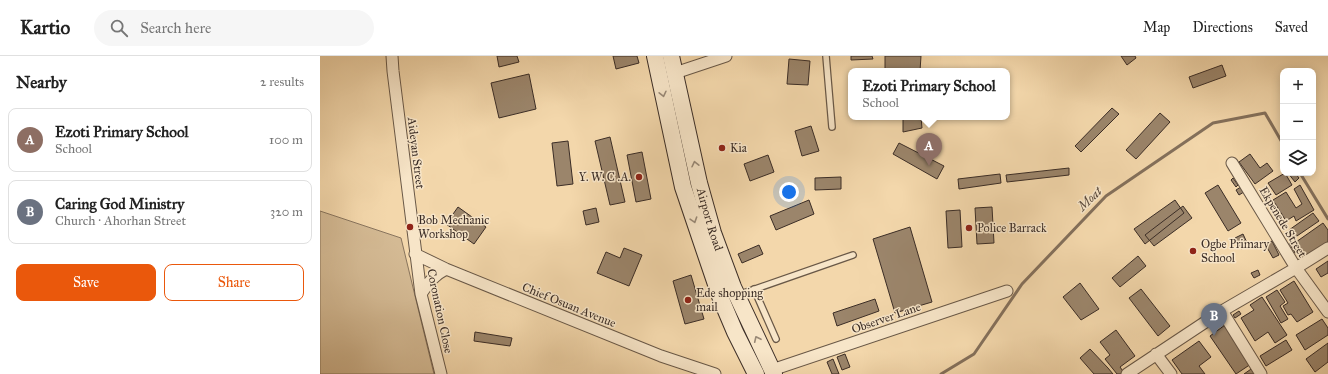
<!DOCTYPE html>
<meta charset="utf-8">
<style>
:root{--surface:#fff;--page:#f6f6f6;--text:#222;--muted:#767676;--line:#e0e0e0;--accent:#ea580c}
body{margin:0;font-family:"IM FELL Great Primer",serif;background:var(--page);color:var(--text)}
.controls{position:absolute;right:12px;top:12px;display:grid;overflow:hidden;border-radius:8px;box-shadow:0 2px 10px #0003}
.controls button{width:36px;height:36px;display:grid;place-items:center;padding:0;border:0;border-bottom:1px solid var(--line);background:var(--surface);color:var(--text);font:20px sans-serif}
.you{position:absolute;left:469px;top:136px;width:14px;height:14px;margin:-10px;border:3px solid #fff;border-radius:50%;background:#1a73e8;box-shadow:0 0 0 6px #1a73e833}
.badge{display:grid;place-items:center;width:26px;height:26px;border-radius:50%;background:var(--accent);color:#fff;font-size:13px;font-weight:700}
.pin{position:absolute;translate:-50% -33px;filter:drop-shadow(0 1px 2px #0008)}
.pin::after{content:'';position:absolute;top:21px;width:14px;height:12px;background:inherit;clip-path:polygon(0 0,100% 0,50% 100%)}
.popup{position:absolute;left:528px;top:12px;width:162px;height:52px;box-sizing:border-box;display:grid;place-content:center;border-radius:8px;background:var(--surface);filter:drop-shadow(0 1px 3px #0005);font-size:13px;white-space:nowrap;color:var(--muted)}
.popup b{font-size:15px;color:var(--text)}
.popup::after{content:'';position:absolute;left:50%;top:100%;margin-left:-8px;border:8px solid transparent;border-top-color:var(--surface)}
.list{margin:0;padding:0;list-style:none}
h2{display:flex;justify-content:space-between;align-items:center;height:52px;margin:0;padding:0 16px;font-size:17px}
h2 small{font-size:13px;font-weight:400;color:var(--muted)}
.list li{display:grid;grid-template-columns:26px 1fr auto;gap:12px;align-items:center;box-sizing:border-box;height:64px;margin:0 8px 8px;padding:0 8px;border:1px solid var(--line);border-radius:8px}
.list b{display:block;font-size:15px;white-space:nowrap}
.list p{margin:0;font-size:13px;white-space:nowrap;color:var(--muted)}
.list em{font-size:13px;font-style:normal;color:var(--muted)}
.actions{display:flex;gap:8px;padding:12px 16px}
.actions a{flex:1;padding:9px 0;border:1px solid var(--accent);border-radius:8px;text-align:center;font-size:14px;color:var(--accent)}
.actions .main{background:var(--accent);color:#fff}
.icon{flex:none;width:22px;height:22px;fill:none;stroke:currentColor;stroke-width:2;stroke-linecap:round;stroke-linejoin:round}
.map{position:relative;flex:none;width:1008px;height:318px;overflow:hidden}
header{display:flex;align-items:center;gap:24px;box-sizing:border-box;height:56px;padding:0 20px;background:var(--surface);border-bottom:1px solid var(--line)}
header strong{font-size:19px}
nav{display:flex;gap:22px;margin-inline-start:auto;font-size:14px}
.search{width:280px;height:36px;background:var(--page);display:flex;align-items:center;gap:10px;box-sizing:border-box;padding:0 14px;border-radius:22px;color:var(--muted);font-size:15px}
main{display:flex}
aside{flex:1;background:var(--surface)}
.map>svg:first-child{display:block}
</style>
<header>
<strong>Kartio</strong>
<div class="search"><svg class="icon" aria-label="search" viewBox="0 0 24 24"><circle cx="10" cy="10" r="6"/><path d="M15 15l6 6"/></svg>Search here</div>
<nav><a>Map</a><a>Directions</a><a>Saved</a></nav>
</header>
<main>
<aside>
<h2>Nearby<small>2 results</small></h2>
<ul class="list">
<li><span class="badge" style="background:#8d6e63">A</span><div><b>Ezoti Primary School</b><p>School</p></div><em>100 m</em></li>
<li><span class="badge" style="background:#6b7280">B</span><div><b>Caring God Ministry</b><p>Church · Ahorhan Street</p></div><em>320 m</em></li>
</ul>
<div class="actions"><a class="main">Save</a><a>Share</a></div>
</aside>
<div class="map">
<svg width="1008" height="318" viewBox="0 0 1008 318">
<rect width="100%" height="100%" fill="#f3d7ab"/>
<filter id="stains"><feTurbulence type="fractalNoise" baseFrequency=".005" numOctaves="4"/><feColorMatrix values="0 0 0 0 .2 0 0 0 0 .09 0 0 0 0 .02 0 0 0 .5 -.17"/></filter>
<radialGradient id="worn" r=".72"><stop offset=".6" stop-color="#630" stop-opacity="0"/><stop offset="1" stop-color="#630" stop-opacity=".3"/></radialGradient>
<path fill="#d4ba94" stroke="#88745d" d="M0,155L81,182L114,318H0Z"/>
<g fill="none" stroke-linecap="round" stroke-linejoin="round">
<path stroke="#84705b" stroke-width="3" d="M980,117L1008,163
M621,318L654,298L702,228L786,140L893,67L945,57L963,88"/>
</g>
<path fill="#9b856b" stroke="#3b2d26" d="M177,0H197L199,6L179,11Z
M293,0H317L319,7L296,13Z
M531,0H552L553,3L531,4Z
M565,0H601L600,15H565Z
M801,0H815L816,2L807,9Z
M469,3L490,5L488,29L467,28Z
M902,9L906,20L873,32L869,21Z
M209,18L216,53L179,62L171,27Z
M792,52L799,58L761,96L755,90Z
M840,57L850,66L816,103L806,94Z
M583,61H601L602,72L583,76Z
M491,70L499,95L482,100L475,75Z
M290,81L305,146L290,149L275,85Z
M248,85L253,128L237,130L232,87Z
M579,87L624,110L617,123L573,98Z
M322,96L331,143L316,146L307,99Z
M930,98L940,112L947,107L953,115L935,128L919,106Z
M448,99L454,116L430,125L424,108Z
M749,112V119L687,126L686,119Z
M965,117L972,129L956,139L948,127Z
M968,117H975L979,122L975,126Z
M680,118L681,127L639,133L638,123Z
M521,121V133L495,134V122Z
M913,122L918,129L916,131L911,124Z
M898,129L921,167L908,175L885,137Z
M924,129L927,134L919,139L916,134Z
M980,129L994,154L976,165L974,160L966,165L953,144L966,136L976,152L982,148L974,133Z
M489,144L494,158L456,174L450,160Z
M855,144L864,157L825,188L814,173Z
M863,150L872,162L834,190L825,179Z
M138,151L166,171L154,188L126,168Z
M672,151L674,187L657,188L655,152Z
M276,152L279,166L266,169L263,155Z
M640,154L642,191L628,192L626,155Z
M993,157L999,165L974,182L969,174Z
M1003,167L1008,174V186L986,201L976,186Z
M590,171L612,246L575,257L553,183Z
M923,178L928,189L921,193L915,182Z
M952,185L959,199L953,202L945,188Z
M973,185L979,195L975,197L969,187Z
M439,189L443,198L422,207L418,198Z
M304,192L322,199L309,230L277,217L286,196L300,202Z
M818,200L826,210L800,231L792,222Z
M1008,205V217L1001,221L996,213Z
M938,214L940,219L934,222L931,217Z
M371,219L384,263L365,268L353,225Z
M974,225L993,256L977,266L971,258L968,259L963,250L968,247L960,234Z
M760,227L779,253L761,264L743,241Z
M821,233L850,270L838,280L809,242Z
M957,234L965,246L960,250L968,263L961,267L946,241Z
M942,241L967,279L955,287L948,276L935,285L921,262L934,254L930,249Z
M555,243L559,255L517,270L513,257Z
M919,255L921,258L915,262L913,259Z
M1002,263L1008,272V279L985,294L976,279Z
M905,269L931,308L916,318L890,280Z
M796,274L815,300L800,311L805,318H797L785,303L790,299L780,286Z
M155,276L192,282L190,290L154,285Z
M966,284L972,294L946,310L940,300Z
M879,285L891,301L879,310L885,318H862L852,304Z
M1008,287V306L995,316L986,303Z
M770,293L788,312L793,318H774L760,302Z
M525,298L530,311L522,314L517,301Z
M513,303L519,318H512L507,306Z
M934,311L938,318H924Z"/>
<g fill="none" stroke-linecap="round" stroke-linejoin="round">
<defs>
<path id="lane" d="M506,0L512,71
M434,233L456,283
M418,239L533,199"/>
<path id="street" d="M72,0L73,15L101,238L121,318
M355,17L406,0
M912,107L976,212L1008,256
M95,198L126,213L341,300L395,318
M101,238C109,226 113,220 126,213
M902,255L941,318
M836,298L851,318
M452,314L687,235
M807,318L902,255L976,212L1008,192"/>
<g id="secondary">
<path d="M335,0L363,131L385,196L401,243L415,276L436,318"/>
<path id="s1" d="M351,0L379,127L393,177L413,231L454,318"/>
</g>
</defs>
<use href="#lane" stroke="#695847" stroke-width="8"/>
<use href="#street" stroke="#695847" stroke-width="13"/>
<use href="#secondary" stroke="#3b2d26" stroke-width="18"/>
<use href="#lane" stroke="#f7e5c8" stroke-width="5.5"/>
<use href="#street" stroke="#f7e5c8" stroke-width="11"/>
<use href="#secondary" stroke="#f7e5c8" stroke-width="16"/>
</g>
<defs><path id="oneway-chevron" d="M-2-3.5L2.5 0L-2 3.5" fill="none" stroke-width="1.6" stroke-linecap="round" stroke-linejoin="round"/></defs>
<g stroke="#998977">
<use href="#oneway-chevron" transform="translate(343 38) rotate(77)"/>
<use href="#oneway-chevron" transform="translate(375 108) rotate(-103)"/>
<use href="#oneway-chevron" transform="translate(374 164) rotate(72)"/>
<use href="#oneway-chevron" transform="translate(437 283) rotate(-115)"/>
</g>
<g fill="#8f2418" stroke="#f7e5c8" stroke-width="1.5">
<circle cx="402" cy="92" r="4"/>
<circle cx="319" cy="121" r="4"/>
<circle cx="90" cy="171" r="4"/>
<circle cx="649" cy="172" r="4"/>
<circle cx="873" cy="195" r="4"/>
<circle cx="368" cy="244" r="4"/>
</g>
<g text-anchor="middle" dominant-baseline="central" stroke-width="3" stroke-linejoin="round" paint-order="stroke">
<g font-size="12" fill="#3b2d26" stroke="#f7e5c8" text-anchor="start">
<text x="410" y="92">Kia</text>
<text x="311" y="121" text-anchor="end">Y. W. C .A.</text>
<text x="98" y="164">Bob Mechanic<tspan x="98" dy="14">Workshop</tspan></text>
<text x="657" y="172">Police Barrack</text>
<text x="881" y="188">Ogbe Primary<tspan x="881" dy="14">School</tspan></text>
<text x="376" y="237">Ede shopping<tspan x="376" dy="14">mail</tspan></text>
</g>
<g font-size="12" fill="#3b2d26" stroke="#f7e5c8">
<text transform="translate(96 97) rotate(83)">Aideyan Street</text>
<text stroke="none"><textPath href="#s1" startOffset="168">Airport Road</textPath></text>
<text transform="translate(963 166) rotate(59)">Ekpenede Street</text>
<text transform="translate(249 249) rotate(22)">Chief Osuan Avenue</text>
<text transform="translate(120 255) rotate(78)">Coronation Close</text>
<text transform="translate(566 262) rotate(-19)">Observer Lane</text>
</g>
<g font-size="13" font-style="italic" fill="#59493c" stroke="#f7e5c8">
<text transform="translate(770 143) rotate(-44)">Moat</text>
</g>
</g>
<rect width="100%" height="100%" filter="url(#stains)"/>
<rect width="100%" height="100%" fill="url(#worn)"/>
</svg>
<div class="controls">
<button>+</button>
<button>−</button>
<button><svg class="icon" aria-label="layers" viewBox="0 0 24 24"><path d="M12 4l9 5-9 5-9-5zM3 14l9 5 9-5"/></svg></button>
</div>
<div class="you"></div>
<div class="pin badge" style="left:609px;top:110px;background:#8d6e63">A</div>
<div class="popup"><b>Ezoti Primary School</b>School</div>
<div class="pin badge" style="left:894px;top:280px;background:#6b7280">B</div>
</div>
</main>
